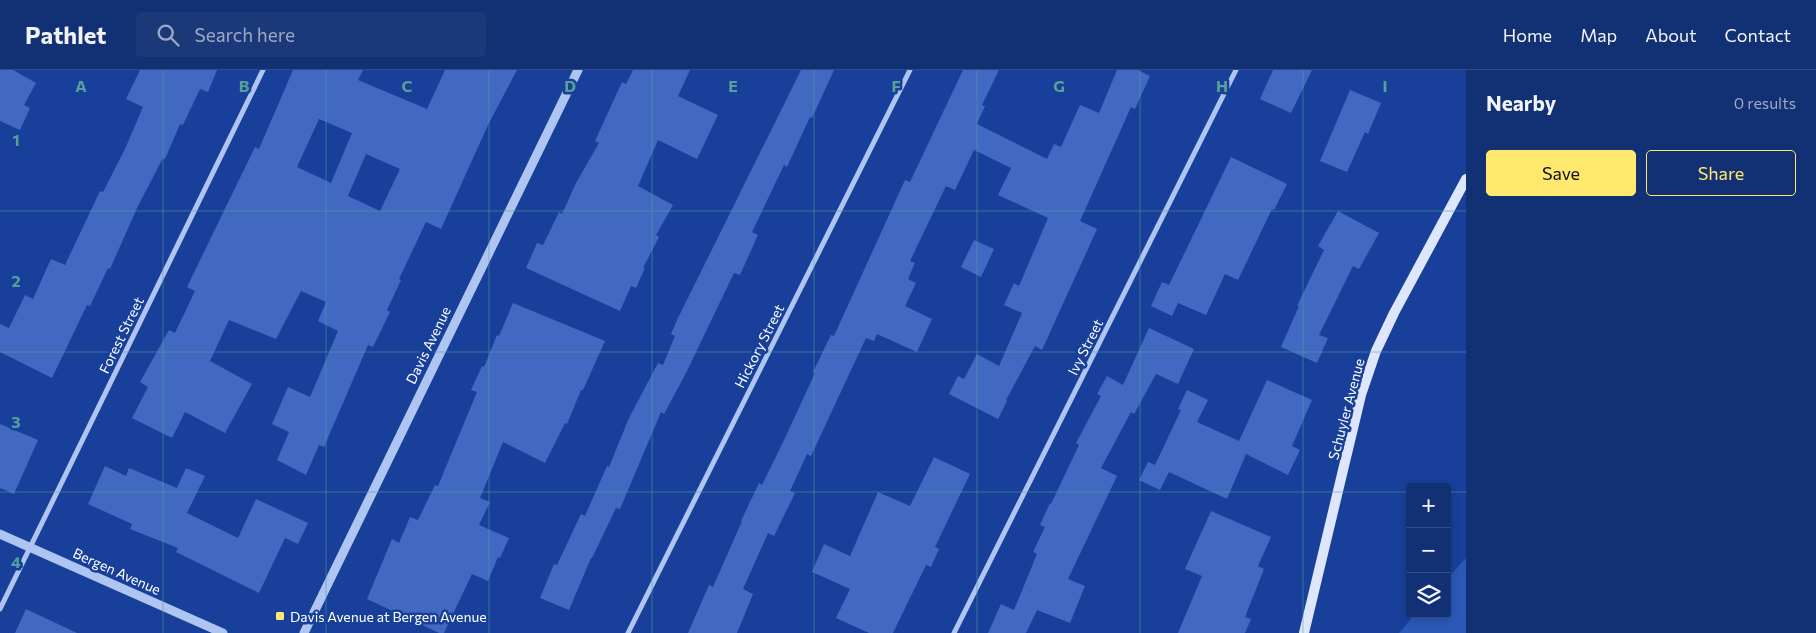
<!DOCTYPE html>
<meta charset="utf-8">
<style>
:root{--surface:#123074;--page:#1b3879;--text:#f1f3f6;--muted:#9ca9c5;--line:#314b86;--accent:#ffe86e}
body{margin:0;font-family:Commissioner,sans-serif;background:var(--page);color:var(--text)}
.controls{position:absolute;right:15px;bottom:15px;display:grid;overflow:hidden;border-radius:5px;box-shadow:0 2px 8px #0003}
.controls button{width:45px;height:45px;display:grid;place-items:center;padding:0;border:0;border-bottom:1px solid var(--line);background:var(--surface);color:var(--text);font:25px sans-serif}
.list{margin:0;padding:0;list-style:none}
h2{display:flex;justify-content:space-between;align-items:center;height:65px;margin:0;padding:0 20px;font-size:21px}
h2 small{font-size:16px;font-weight:400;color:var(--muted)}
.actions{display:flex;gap:10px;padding:15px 20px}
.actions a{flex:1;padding:11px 0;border:1px solid var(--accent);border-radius:5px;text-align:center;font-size:18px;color:var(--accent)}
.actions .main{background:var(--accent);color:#111}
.icon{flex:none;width:28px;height:28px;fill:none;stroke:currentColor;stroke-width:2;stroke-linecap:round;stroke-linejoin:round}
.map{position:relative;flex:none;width:1466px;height:563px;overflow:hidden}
header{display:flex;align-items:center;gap:30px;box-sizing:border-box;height:70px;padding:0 25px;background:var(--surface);border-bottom:1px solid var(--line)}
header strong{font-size:24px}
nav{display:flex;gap:28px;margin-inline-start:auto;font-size:18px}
.search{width:350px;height:45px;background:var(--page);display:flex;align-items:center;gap:12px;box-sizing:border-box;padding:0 18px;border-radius:5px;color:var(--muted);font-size:19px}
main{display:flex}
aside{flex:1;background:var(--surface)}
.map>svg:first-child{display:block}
</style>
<header>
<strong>Pathlet</strong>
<div class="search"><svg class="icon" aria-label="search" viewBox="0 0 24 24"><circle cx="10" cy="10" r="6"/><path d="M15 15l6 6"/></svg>Search here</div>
<nav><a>Home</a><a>Map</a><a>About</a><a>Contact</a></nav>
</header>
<main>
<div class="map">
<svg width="1466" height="563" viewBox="0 0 1466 563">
<rect width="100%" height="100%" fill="#18409a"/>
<path fill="#2c59b7" d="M1466,488V563H1399L1415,544H1447V509Z"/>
<path fill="#4169c1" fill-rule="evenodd" d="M0,0H13L36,13L24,35L30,38L20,60L0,51Z
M140,0H217L208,22L200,19L183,55L180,54L165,89L163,88L137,138L110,199L108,198L90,236L87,235L52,308L0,282V254L9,258L25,225L33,229L51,189L65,195L100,121L103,122L125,79L143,37L126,29Z
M293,0H363L358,10L427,39L445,0H517L488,55L441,159L426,152L399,209L401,210L387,240L390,242L373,277L368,275L324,377L319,375L306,405L277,390L289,362L272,354L288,317L310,327L338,261L318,251L326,232L301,221L276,269L229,250L210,291L252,314L225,363L185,342L172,368L132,348L148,317L140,312L169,260L175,263L195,221L187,217L255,77L259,79ZM319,49L352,63L331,113L297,97ZM366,84L400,99L380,141L348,126Z
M633,0H690L678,26L718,45L697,89L658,70L638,116L673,135L656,165L659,167L643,198H645L636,218L631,216L620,241L526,198L537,173L543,175L559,142L562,144L576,113L599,73L595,71L622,12L626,14Z
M801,0H834L812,48L810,47L787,97L784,95L752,162L758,165L740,205L734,203L686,303L664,344L661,342L620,439L616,438L592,488H591L569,540L540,528L554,494L557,495L581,444L585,446L607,396L609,397L629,348L658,293L663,295L675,266L671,264L678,248Z
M963,0H999L982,35L985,36L977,54L1047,89L1054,74L1061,77L1080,35L1099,43L1117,0H1138L1150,6L1135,39L1131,37L1080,151L1097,159L1042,280L1035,276L1006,330L1007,331L998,349L949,324L958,306L964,309L977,284L999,296L1022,243L1004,235L1014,213L1019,216L1048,148L998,125L1011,98L974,80L955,120L946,116L910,191L915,193L908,209L916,213L905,236L932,249L917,282L877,264L874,271L866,268L811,386L807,384L790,421L795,423L774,466L768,463L743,519L753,524L737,563H688L709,515L713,517L742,451H741L759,413L762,415L785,368L815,303L813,302L831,265L834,266L905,110L910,112Z
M1273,0H1312L1291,43L1260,29Z
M1350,20L1381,33L1368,64L1365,62L1347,102L1320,91Z
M1231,87L1287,114L1274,140L1272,139L1238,210L1225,204L1206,245L1178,233L1172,246L1151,236L1162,212L1169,215Z
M1338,141L1379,163L1359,199L1353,196L1319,265L1328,268L1317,293L1281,277L1299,236H1297L1324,180L1318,176Z
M974,170L994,179L981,207L961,197Z
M513,233L605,271L583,320H581L567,354L565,353L545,393L503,372L480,428L490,432L479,455L509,468L500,488L498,487L488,511L472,504L444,563H439L367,529L392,469L399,473L410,447L418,450L435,415L438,416L477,322L471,320L482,296L484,297L497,265L499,266Z
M1149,258L1194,279L1178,314L1156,304L1134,344L1131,342L1101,398L1117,406L1068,509L1085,516L1070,553L1037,540L1026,563H988L1001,534L1014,540L1037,484L1033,482L1045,457L1040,455L1050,433L1051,434L1079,375L1076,373L1101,326L1097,324L1107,306L1123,315Z
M1267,310L1312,330L1292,376L1300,380L1288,405L1246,384L1227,429L1169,402L1160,420L1139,410L1148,392L1155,395L1181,340L1178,339L1187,320L1208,330L1197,352L1239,371Z
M0,354L38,370L14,424L0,418Z
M934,387L970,404L935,477L939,479L931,497L926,495L893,563H869L836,548L850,519L812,502L824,474L850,486L878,422L910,436Z
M105,396L126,406L129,398L177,418L186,398L205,406L187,443L238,468L256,429L308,453L298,474L285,468L259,523L176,482L178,478L130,459L132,454L88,434Z
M1211,441L1271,467L1258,496L1264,499L1245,547L1251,549L1245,563H1178L1202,506L1185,499Z
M26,539L77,563H15Z"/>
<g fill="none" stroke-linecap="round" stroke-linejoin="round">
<path stroke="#aec4f1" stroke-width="5" d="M0,539L263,0
M628,563L910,0
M954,563L1236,0"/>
<path stroke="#aec4f1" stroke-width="9" d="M0,464L223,563
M304,563L578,0"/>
<path stroke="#dde6fc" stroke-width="10" d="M1304,563L1361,325L1376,281L1394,243L1466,109"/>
</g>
<path fill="none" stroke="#579f9a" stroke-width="1" stroke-opacity="0.55" d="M163,0V563M326,0V563M489,0V563M652,0V563M814,0V563M977,0V563M1140,0V563M1303,0V563M0,141H1466M0,282H1466M0,422H1410M1447,422H1466"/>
<rect fill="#ffe86e" stroke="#18409a" stroke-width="2" x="275" y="541" width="10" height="10" rx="2.5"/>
<g text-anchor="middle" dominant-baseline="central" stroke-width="5" stroke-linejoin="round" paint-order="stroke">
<g font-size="14" fill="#fff" stroke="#18409a">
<text transform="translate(121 265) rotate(-64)">Forest Street</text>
<text transform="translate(428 275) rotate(-64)">Davis Avenue</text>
<text transform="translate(759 276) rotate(-63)">Hickory Street</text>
<text transform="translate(1085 277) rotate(-63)">Ivy Street</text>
<text transform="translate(1346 339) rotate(-75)">Schuyler Avenue</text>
<text transform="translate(117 501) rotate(24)">Bergen Avenue</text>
</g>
<g font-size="14" fill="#fff" stroke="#18409a" text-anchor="start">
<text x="290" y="546">Davis Avenue at Bergen Avenue</text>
</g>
</g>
<g font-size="16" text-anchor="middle" font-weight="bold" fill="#579f9a" stroke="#18409a" stroke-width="5" stroke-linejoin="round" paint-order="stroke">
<text x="81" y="22">A</text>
<text x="244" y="22">B</text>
<text x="407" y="22">C</text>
<text x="570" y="22">D</text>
<text x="733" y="22">E</text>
<text x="896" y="22">F</text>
<text x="1059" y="22">G</text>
<text x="1222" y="22">H</text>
<text x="1385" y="22">I</text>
<text x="16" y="76">1</text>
<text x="16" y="217">2</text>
<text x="16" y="358">3</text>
<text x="16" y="498">4</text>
</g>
</svg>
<div class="controls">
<button>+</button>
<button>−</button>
<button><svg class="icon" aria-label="layers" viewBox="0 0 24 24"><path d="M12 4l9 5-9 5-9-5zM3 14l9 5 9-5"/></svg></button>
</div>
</div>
<aside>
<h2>Nearby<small>0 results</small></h2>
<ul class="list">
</ul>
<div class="actions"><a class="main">Save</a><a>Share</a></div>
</aside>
</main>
